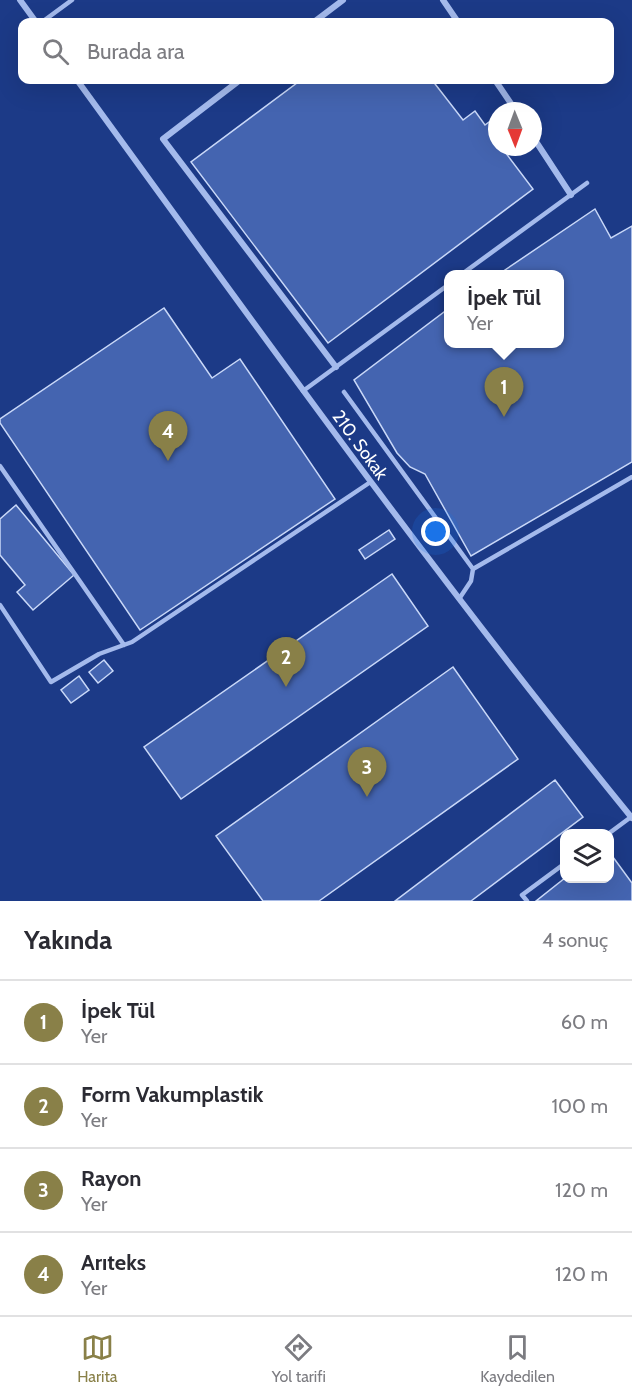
<!DOCTYPE html>
<html lang="tr">
<meta charset="utf-8">
<style>
:root{--surface:#fff;--page:#f2f2f3;--text:#2b2b33;--muted:#7c7c81;--line:#e1e1e2;--accent:#898048}
body{margin:0;font-family:Cabin,sans-serif;background:var(--page);color:var(--text)}
.controls{position:absolute;right:18px;bottom:18px;display:grid;overflow:hidden;border-radius:12px;box-shadow:0 6px 24px #0002}
.controls button{width:54px;height:54px;display:grid;place-items:center;padding:0;border:0;border-bottom:2px solid var(--line);background:var(--surface);color:var(--text);font:30px sans-serif}
.compass{position:absolute;left:488px;top:102px;width:54px;height:54px;border-radius:50%;background:var(--surface);box-shadow:0 6px 24px #0002;rotate:179deg}
.you{position:absolute;left:436px;top:532px;width:21px;height:21px;margin:-15px;border:4px solid #fff;border-radius:50%;background:#1a73e8;box-shadow:0 0 0 9px #1a73e833}
.badge{display:grid;place-items:center;width:39px;height:39px;border-radius:50%;background:var(--accent);color:#fff;font-size:20px;font-weight:700}
.pin{position:absolute;translate:-50% -50px;filter:drop-shadow(0 2px 3px #0008)}
.pin::after{content:'';position:absolute;top:32px;width:21px;height:18px;background:inherit;clip-path:polygon(0 0,100% 0,50% 100%)}
.popup{position:absolute;left:444px;top:270px;width:120px;height:78px;box-sizing:border-box;display:grid;place-content:center;border-radius:12px;background:var(--surface);filter:drop-shadow(0 2px 4px #0005);font-size:20px;white-space:nowrap;color:var(--muted)}
.popup b{font-size:22px;color:var(--text)}
.popup::after{content:'';position:absolute;left:50%;top:100%;margin-left:-12px;border:12px solid transparent;border-top-color:var(--surface)}
.list{margin:0;padding:0;list-style:none}
h2{display:flex;justify-content:space-between;align-items:center;height:78px;margin:0;padding:0 24px;font-size:26px}
h2 small{font-size:20px;font-weight:400;color:var(--muted)}
.list li{display:grid;grid-template-columns:39px 1fr auto;gap:18px;align-items:center;box-sizing:border-box;height:84px;padding:0 24px;border-top:2px solid var(--line)}
.list b{display:block;font-size:22px;white-space:nowrap}
.list p{margin:0;font-size:20px;white-space:nowrap;color:var(--muted)}
.list em{font-size:20px;font-style:normal;color:var(--muted)}
.icon{flex:none;width:33px;height:33px;fill:none;stroke:currentColor;stroke-width:2;stroke-linecap:round;stroke-linejoin:round}
.map{position:relative;flex:none;width:632px;height:901px;overflow:hidden}
.search{position:absolute;background:var(--surface);box-shadow:0 6px 24px #0002;left:18px;right:18px;top:18px;height:66px;display:flex;align-items:center;gap:15px;box-sizing:border-box;padding:0 21px;border-radius:12px;color:var(--muted);font-size:22px}
.sheet{height:414px;background:var(--surface)}
nav{display:flex;justify-content:space-around;align-items:center;box-sizing:border-box;height:84px;border-top:2px solid var(--line);background:var(--surface);font-size:16px;color:var(--muted)}
nav a{display:grid;justify-items:center;gap:3px}
nav .on{color:var(--accent)}
.map>svg:first-child{display:block}
</style>
<div class="map">
<svg width="632" height="901" viewBox="0 0 632 901">
<rect width="100%" height="100%" fill="#1c3a87"/>
<path fill="#4464b0" stroke="#c9d8f8" stroke-width="1.5" d="M301,80H432L463,120L475,111L485,125L497,116V147H504L502,148L533,189L328,343L191,162Z
M595,209L611,238L632,226V462L471,556L425,474L410,467L397,453L354,380L448,309V344H560V274H499Z
M164,308L212,378L240,359L335,499L140,630L0,423V419Z
M16,505L74,575L33,610L17,592L25,585L0,555V519Z
M389,530L395,539L365,559L359,550Z
M392,574L428,626L181,799L144,747Z
M104,660L113,671L98,683L89,672Z
M453,667L518,759L319,901H263L216,836Z
M79,676L89,690L71,703L61,690Z
M555,780L583,817L471,901H395Z
M610,853L632,883V901H536L565,878H610Z"/>
<g fill="none" stroke-linecap="round" stroke-linejoin="round">
<path stroke="#a4baec" stroke-width="4.5" d="M42,22L72,0
M462,274L587,183
M303,391L448,285
M344,392L473,569L632,477
M0,466L124,645
M459,599L471,581L473,569
M0,605L51,682L99,654L132,642L369,483
M608,834L631,817
M527,901L522,895L564,864"/>
<path stroke="#a4baec" stroke-width="6" d="M20,0L36,22
M443,0L458,22
M314,22L343,0
M77,80C258,329 437,579 632,818
M240,80L163,139L336,367
M495,80L516,111
M533,137L571,195"/>
</g>
<g text-anchor="middle" dominant-baseline="central" stroke-width="4.5" stroke-linejoin="round" paint-order="stroke">
<g font-size="18" fill="#fff" stroke="#1c3a87">
<text transform="translate(360 445) rotate(54)">210. Sokak</text>
</g>
</g>
</svg>
<div class="controls">
<button><svg class="icon" aria-label="layers" viewBox="0 0 24 24"><path d="M12 4l9 5-9 5-9-5zM3 14l9 5 9-5"/></svg></button>
</div>
<svg class="compass" viewBox="-18 -18 36 36"><path d="M0-13l5 13h-10z" fill="#e53935"/><path d="M0 13l5-13h-10z" fill="#7c7c81"/></svg>
<div class="you"></div>
<div class="pin badge" style="left:504px;top:417px">1</div>
<div class="popup"><b>İpek Tül</b>Yer</div>
<div class="pin badge" style="left:286px;top:687px">2</div>
<div class="pin badge" style="left:367px;top:797px">3</div>
<div class="pin badge" style="left:168px;top:461px">4</div>
<div class="search"><svg class="icon" aria-label="search" viewBox="0 0 24 24"><circle cx="10" cy="10" r="6"/><path d="M15 15l6 6"/></svg>Burada ara</div>
</div>
<section class="sheet">
<h2>Yakında<small>4 sonuç</small></h2>
<ul class="list">
<li><span class="badge">1</span><div><b>İpek Tül</b><p>Yer</p></div><em>60 m</em></li>
<li><span class="badge">2</span><div><b>Form Vakumplastik</b><p>Yer</p></div><em>100 m</em></li>
<li><span class="badge">3</span><div><b>Rayon</b><p>Yer</p></div><em>120 m</em></li>
<li><span class="badge">4</span><div><b>Arıteks</b><p>Yer</p></div><em>120 m</em></li>
</ul>
</section>
<nav>
<a class="on"><svg class="icon" aria-label="map" viewBox="0 0 24 24"><path d="M3 6l6-2 6 2 6-2v14l-6 2-6-2-6 2zM9 4v14M15 6v14"/></svg>Harita</a>
<a><svg class="icon" aria-label="directions" viewBox="0 0 24 24"><path d="M12 3l9 9-9 9-9-9zM9 14v-3h6M13 9l2 2-2 2"/></svg>Yol tarifi</a>
<a><svg class="icon" aria-label="saved" viewBox="0 0 24 24"><path d="M7 4h10v16l-5-4-5 4z"/></svg>Kaydedilen</a>
</nav>
